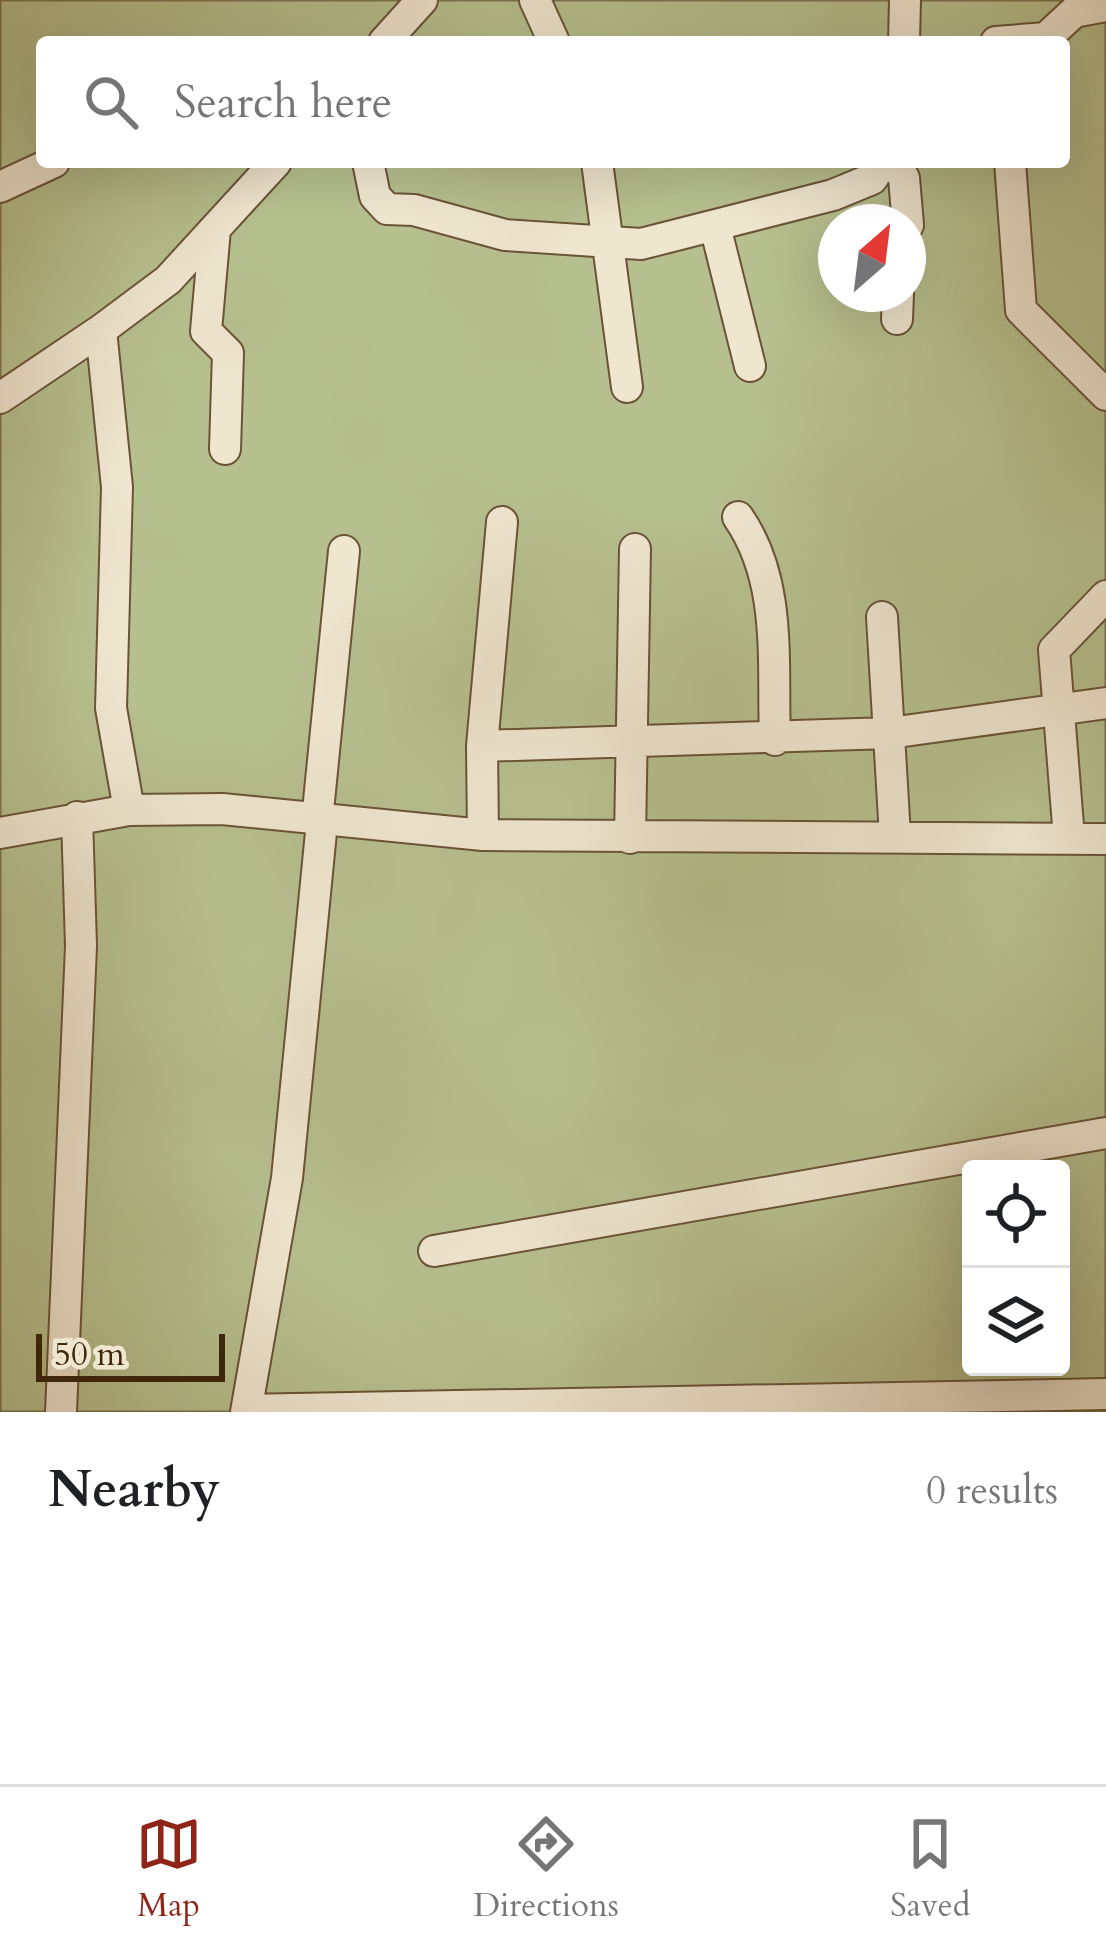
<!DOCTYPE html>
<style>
:root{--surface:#fff;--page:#f2f2f2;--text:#202124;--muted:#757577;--line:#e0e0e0;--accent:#8f2418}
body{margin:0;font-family:Cardo,serif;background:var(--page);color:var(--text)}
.controls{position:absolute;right:36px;bottom:36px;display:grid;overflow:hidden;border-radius:12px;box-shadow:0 12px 48px #0002}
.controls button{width:108px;height:108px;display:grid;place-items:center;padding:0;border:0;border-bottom:3px solid var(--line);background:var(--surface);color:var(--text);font:60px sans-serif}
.compass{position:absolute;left:818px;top:204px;width:108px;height:108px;border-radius:50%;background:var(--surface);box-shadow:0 12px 48px #0002;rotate:28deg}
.scale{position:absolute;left:36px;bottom:30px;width:189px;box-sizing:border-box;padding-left:12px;border:6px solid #40270c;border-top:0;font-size:33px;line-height:42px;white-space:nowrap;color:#40270c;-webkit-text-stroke:9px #efe6d0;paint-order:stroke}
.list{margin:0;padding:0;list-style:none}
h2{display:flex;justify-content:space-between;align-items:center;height:156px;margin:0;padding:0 48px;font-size:51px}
h2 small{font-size:39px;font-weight:400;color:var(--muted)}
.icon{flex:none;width:66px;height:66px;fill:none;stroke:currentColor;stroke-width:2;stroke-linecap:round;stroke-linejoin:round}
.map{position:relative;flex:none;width:1106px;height:1412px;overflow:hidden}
.search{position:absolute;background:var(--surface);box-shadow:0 12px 48px #0002;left:36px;right:36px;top:36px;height:132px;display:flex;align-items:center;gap:30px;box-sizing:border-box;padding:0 42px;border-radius:12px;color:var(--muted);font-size:45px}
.sheet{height:372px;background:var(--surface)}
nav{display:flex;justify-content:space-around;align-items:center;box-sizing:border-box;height:168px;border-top:3px solid var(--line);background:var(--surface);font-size:33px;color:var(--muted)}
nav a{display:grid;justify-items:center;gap:6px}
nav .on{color:var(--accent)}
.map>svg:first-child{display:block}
</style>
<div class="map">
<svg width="1106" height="1412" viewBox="0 0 1106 1412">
<rect width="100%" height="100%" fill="#e7d8b7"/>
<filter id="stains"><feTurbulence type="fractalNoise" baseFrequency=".00167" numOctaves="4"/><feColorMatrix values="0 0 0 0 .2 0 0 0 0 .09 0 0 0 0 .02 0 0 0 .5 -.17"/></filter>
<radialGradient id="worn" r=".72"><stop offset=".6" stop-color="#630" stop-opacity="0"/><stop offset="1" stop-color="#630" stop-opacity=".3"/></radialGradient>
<path fill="#b6bf8e" stroke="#7b734d" stroke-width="3" fill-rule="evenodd" d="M0,0H1106V1412H0ZM42,42H1064V162H42ZM836,222H908V294H836ZM971,1169H1061V1367H971Z"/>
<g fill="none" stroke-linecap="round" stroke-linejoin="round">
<defs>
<path id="minor" d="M535,0L554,42
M384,42L422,0
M904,42L905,0
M996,42L1046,38L1074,12L1106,6
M368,162L375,196L387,209L414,210L505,235L641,244L833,195L872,179L883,162
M597,162L627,387
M894,162L904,178L908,225
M1010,162L1021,310L1106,395
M0,187L54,162
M715,226L750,366
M215,229L206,331L228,353L225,449
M897,319L898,294
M0,398L101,330
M738,517C783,582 772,663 775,740
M882,617L895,836
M482,746L890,733L1106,703
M129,810L111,708L117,487L101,330L168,280L276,162
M317,821L344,551
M0,833L129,810L222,809L483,835L1106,839
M483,835L482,746L502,522
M630,838L635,549
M1069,838L1054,650L1106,596
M434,1251L1106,1133
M247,1410L1106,1394
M61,1412L81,946L77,817
M246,1412L287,1178L322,822"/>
</defs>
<use href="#minor" stroke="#6a5337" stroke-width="34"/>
<use href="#minor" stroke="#efe6d0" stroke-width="30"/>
</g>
<rect width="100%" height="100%" filter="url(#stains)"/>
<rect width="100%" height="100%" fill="url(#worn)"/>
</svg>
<div class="controls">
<button><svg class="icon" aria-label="locate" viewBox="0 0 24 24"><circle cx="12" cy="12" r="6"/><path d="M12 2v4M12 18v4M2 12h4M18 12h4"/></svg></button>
<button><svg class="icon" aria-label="layers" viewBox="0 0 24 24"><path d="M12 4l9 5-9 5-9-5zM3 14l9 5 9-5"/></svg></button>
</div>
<svg class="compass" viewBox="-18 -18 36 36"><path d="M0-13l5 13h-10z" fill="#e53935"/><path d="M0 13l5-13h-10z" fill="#757577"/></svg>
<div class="scale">50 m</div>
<div class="search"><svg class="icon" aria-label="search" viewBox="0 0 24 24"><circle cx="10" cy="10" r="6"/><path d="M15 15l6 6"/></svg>Search here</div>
</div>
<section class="sheet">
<h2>Nearby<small>0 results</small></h2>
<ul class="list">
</ul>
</section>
<nav>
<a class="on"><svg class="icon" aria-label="map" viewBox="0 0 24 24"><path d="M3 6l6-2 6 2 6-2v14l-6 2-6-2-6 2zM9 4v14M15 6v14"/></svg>Map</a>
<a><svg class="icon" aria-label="directions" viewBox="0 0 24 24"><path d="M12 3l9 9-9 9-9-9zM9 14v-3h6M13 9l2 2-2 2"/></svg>Directions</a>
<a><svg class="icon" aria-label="saved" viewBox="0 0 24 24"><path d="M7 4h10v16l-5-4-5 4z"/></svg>Saved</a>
</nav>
